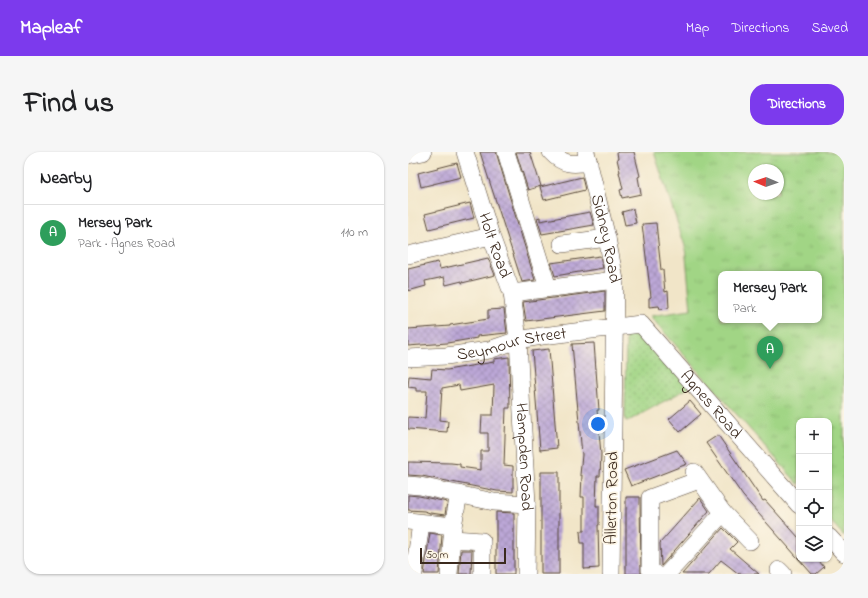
<!DOCTYPE html>
<meta charset="utf-8">
<style>
:root{--surface:#fff;--page:#f6f6f6;--text:#202124;--muted:#757577;--line:#e0e0e0;--accent:#7c3aed}
body{margin:0;font-family:"Indie Flower",sans-serif;background:var(--page);color:var(--text)}
.controls{position:absolute;right:12px;bottom:12px;display:grid;overflow:hidden;border-radius:8px;box-shadow:0 1px 3px #0004}
.controls button{width:36px;height:36px;display:grid;place-items:center;padding:0;border:0;border-bottom:1px solid var(--line);background:var(--surface);color:var(--text);font:20px sans-serif}
.compass{position:absolute;left:340px;top:12px;width:36px;height:36px;border-radius:50%;background:var(--surface);box-shadow:0 1px 3px #0004;rotate:272deg}
.scale{position:absolute;left:12px;bottom:10px;width:86px;box-sizing:border-box;padding-left:4px;border:2px solid #3b2a1e;border-top:0;font-size:11px;line-height:14px;white-space:nowrap;color:#3b2a1e;-webkit-text-stroke:3px #fcf5e5;paint-order:stroke}
.you{position:absolute;left:190px;top:272px;width:14px;height:14px;margin:-10px;border:3px solid #fff;border-radius:50%;background:#1a73e8;box-shadow:0 0 0 6px #1a73e833}
.badge{display:grid;place-items:center;width:26px;height:26px;border-radius:50%;background:var(--accent);color:#fff;font-size:13px;font-weight:700}
.pin{position:absolute;translate:-50% -33px;filter:drop-shadow(0 1px 2px #0008)}
.pin::after{content:'';position:absolute;top:21px;width:14px;height:12px;background:inherit;clip-path:polygon(0 0,100% 0,50% 100%)}
.popup{position:absolute;left:310px;top:119px;width:104px;height:52px;box-sizing:border-box;display:grid;place-content:center;border-radius:8px;background:var(--surface);filter:drop-shadow(0 1px 3px #0005);font-size:13px;white-space:nowrap;color:var(--muted)}
.popup b{font-size:15px;color:var(--text)}
.popup::after{content:'';position:absolute;left:50%;top:100%;margin-left:-8px;border:8px solid transparent;border-top-color:var(--surface)}
.list{margin:0;padding:0;list-style:none}
h2{display:flex;justify-content:space-between;align-items:center;height:52px;margin:0;padding:0 16px;font-size:17px}
h2 small{font-size:13px;font-weight:400;color:var(--muted)}
.list li{display:grid;grid-template-columns:26px 1fr auto;gap:12px;align-items:center;box-sizing:border-box;height:56px;padding:0 16px;border-top:1px solid var(--line)}
.list b{display:block;font-size:15px;white-space:nowrap}
.list p{margin:0;font-size:13px;white-space:nowrap;color:var(--muted)}
.list em{font-size:13px;font-style:normal;color:var(--muted)}
.icon{flex:none;width:22px;height:22px;fill:none;stroke:currentColor;stroke-width:2;stroke-linecap:round;stroke-linejoin:round}
.map{position:relative;flex:none;width:436px;height:422px;overflow:hidden;border-radius:16px}
header{display:flex;align-items:center;gap:24px;box-sizing:border-box;height:56px;padding:0 20px;background:var(--accent);color:#fff}
header strong{font-size:19px}
nav{display:flex;gap:22px;margin-inline-start:auto;font-size:14px}
.intro{display:flex;align-items:center;justify-content:space-between;box-sizing:border-box;height:96px;padding:0 24px}
h1{margin:0;font-size:28px}
.button{padding:10px 18px;border-radius:16px;background:var(--accent);color:#fff;font-size:14px;font-weight:700}
main{display:flex;gap:24px;padding:0 24px}
aside{flex:1;background:var(--surface);border-radius:16px;box-shadow:0 1px 3px #0004}
.map>svg:first-child{display:block}
</style>
<header>
<strong>Mapleaf</strong>
<nav><a>Map</a><a>Directions</a><a>Saved</a></nav>
</header>
<div class="intro"><h1>Find us</h1><a class="button">Directions</a></div>
<main>
<aside>
<h2>Nearby<small></small></h2>
<ul class="list">
<li><span class="badge" style="background:#2e9e5b">A</span><div><b>Mersey Park</b><p>Park · Agnes Road</p></div><em>110 m</em></li>
</ul>
</aside>
<div class="map">
<svg width="436" height="422" viewBox="0 0 436 422">
<defs>
<pattern id="grass-dots" width="8" height="8" patternUnits="userSpaceOnUse"><rect width="8" height="8" fill="#a1d585"/><path d="M2 2h.1M6 6h.1" fill="none" stroke="#8cb772" stroke-width="1.8" stroke-linecap="round"/></pattern>
<pattern id="park-tufts" width="24" height="20" patternUnits="userSpaceOnUse"><rect width="24" height="20" fill="#a1d585"/><path d="M3 7l-1-3M5 7V3M7 7l1-3M15 17l-1-3M17 17v-4M19 17l1-3" fill="none" stroke="#8cb772"/></pattern>
<pattern id="building-cross-hatch" width="8" height="8" patternUnits="userSpaceOnUse"><rect width="8" height="8" fill="#bca7d7"/><path d="M0 0l8 8M0 8l8-8" fill="none" stroke="#9a88ae"/></pattern>
</defs>
<rect width="100%" height="100%" fill="#fcf5e5"/>
<filter id="ink" filterUnits="userSpaceOnUse"><feTurbulence type="fractalNoise" baseFrequency=".025" numOctaves="2"/><feDisplacementMap in="SourceGraphic" scale="8" xChannelSelector="R" yChannelSelector="G"/><feConvolveMatrix kernelMatrix="1 2 1 2 8 2 1 2 1" color-interpolation-filters="sRGB"/></filter>
<filter id="wash" filterUnits="userSpaceOnUse"><feTurbulence type="fractalNoise" baseFrequency=".012" numOctaves="4" result="noise"/><feDisplacementMap in="SourceGraphic" scale="16" xChannelSelector="R" yChannelSelector="G"/><feGaussianBlur stdDeviation="0.9" result="paint"/><feColorMatrix in="noise" values="0 0 0 0 0 0 0 0 0 0 0 0 0 0 0 0 0 1.4 0 .05"/><feComposite in="paint" operator="in"/></filter>
<g filter="url(#wash)">
<rect width="100%" height="100%" fill="#f1e5c8"/>
<path fill="url(#grass-dots)" stroke="#6e8052" d="M233,180L282,235L222,268L218,269L217,267L218,182Z"/>
<path fill="url(#park-tufts)" stroke="#6e8052" fill-rule="evenodd" d="M246,0H436V384L421,367V269H391V333L242,164L283,158L277,94ZM346,18H370V42H346ZM313,122H411V168H313Z"/>
<g id="blocks">
<path fill="url(#building-cross-hatch)" d="M72,0H88L127,128L114,130Z
M108,0H122L133,34L120,38Z
M209,0H226L232,24L230,25L233,42L214,46L212,38L215,37L211,20H212L209,7H210Z
M49,11L53,25L13,35L10,21Z
M174,25L177,38L136,48L132,35Z
M62,51L66,66L21,77L17,62Z
M225,57L228,71L217,73L214,60Z
M182,60L186,73L134,82L129,66L132,65V69Z
M248,71L253,118H255L257,140L260,139L261,156L252,157L251,154L241,155V146L243,145L234,72Z
M192,104L195,116L147,124L143,111Z
M80,106L87,123L54,131V129L38,133L36,125L17,129L18,134L0,139V117L30,110L32,117Z
M197,139V159L118,169L115,150Z
M96,157L99,181L69,184V186L39,191L0,194V177L42,174V173L80,167V158Z
M186,191L191,258H189L193,302L192,324H189L188,354H191V373H190L191,416L176,417V391H173L172,379H176V345H173L174,323H172L174,303L164,192Z
M141,197L149,296L132,298L124,199Z
M101,205L102,256H98L96,313L105,314V340L89,339L14,324L0,323V310L43,311L52,312V315L73,318V299H80V281H73L74,263H85L86,233L52,239L51,233L34,236L32,268L40,269L39,280L0,277V265L17,266L19,239H8V236L0,235L1,224L23,226L24,217L39,218L86,210V207Z
M282,249L293,262L272,280L261,267Z
M310,283L355,349L357,348L391,386V407H409L416,415L408,422H404L335,344L298,291Z
M269,298L279,312L223,334L216,318Z
M133,320H151V422H133Z
M0,343L11,344L39,350L37,363L22,361L16,359L0,358Z
M218,345H232L233,422H218Z
M292,346L301,359L253,414L252,391Z
M88,360L106,361V422H88Z
M315,376L329,390L322,397L351,422H331L313,408L301,422H274Z
M22,381L34,383L31,422H16Z
M53,398H64L63,422H51Z"/>
</g>
</g>
<g filter="url(#ink)">
<use href="#blocks" fill-opacity="0" stroke="#564638" stroke-width="1"/>
<g fill="none" stroke-linecap="round" stroke-linejoin="round">
<defs>
<g id="minor">
<path id="s1" d="M57,0L83,84L104,141L110,188L119,352L118,422"/>
<path d="M98,0L140,136"/>
<path d="M143,0C155,13 165,13 181,10"/>
<path id="s2" d="M178,0L199,86L207,128L203,422"/>
<path d="M0,3L15,0"/>
<path d="M154,92L199,86"/>
<path d="M0,103L83,84"/>
<path d="M104,141L207,128"/>
<path id="s3" d="M0,206L38,204L81,198L110,188L134,184L233,172L391,353"/>
<path d="M286,320L315,361"/>
<path d="M0,333L12,334L86,350L119,352"/>
<path d="M0,369L45,374"/>
<path d="M421,385L436,401"/>
<path d="M45,387L74,389V422"/>
<path d="M371,418L375,422"/>
<path d="M6,421L13,371"/>
<path d="M41,422L45,374L51,342"/>
<path d="M247,422L242,418V346L291,328"/>
<path d="M259,422L315,361L342,389"/>
</g>
</defs>
<use href="#minor" stroke="#564638" stroke-width="18"/>
<use href="#minor" stroke="#fff" stroke-width="17"/>
</g>
</g>
<g text-anchor="middle" dominant-baseline="central" stroke-width="3.5" stroke-linejoin="round" paint-order="stroke">
<g font-size="17" fill="#3b2a1e" stroke="#fcf5e5">
<text stroke="none"><textPath href="#s2" startOffset="89">Sidney Road</textPath></text>
<text stroke="none"><textPath href="#s1" startOffset="98">Holt Road</textPath></text>
<text stroke="none"><textPath href="#s3" startOffset="105">Seymour Street</textPath></text>
<text stroke="none"><textPath href="#s3" startOffset="343">Agnes Road</textPath></text>
<text stroke="none"><textPath href="#s1" startOffset="313">Hampden Road</textPath></text>
<text transform="translate(204 346) rotate(-89)">Allerton Road</text>
</g>
</g>
</svg>
<div class="controls">
<button>+</button>
<button>−</button>
<button><svg class="icon" aria-label="locate" viewBox="0 0 24 24"><circle cx="12" cy="12" r="6"/><path d="M12 2v4M12 18v4M2 12h4M18 12h4"/></svg></button>
<button><svg class="icon" aria-label="layers" viewBox="0 0 24 24"><path d="M12 4l9 5-9 5-9-5zM3 14l9 5 9-5"/></svg></button>
</div>
<svg class="compass" viewBox="-18 -18 36 36"><path d="M0-13l5 13h-10z" fill="#e53935"/><path d="M0 13l5-13h-10z" fill="#757577"/></svg>
<div class="scale">50 m</div>
<div class="you"></div>
<div class="pin badge" style="left:362px;top:217px;background:#2e9e5b">A</div>
<div class="popup"><b>Mersey Park</b>Park</div>
</div>
</main>
